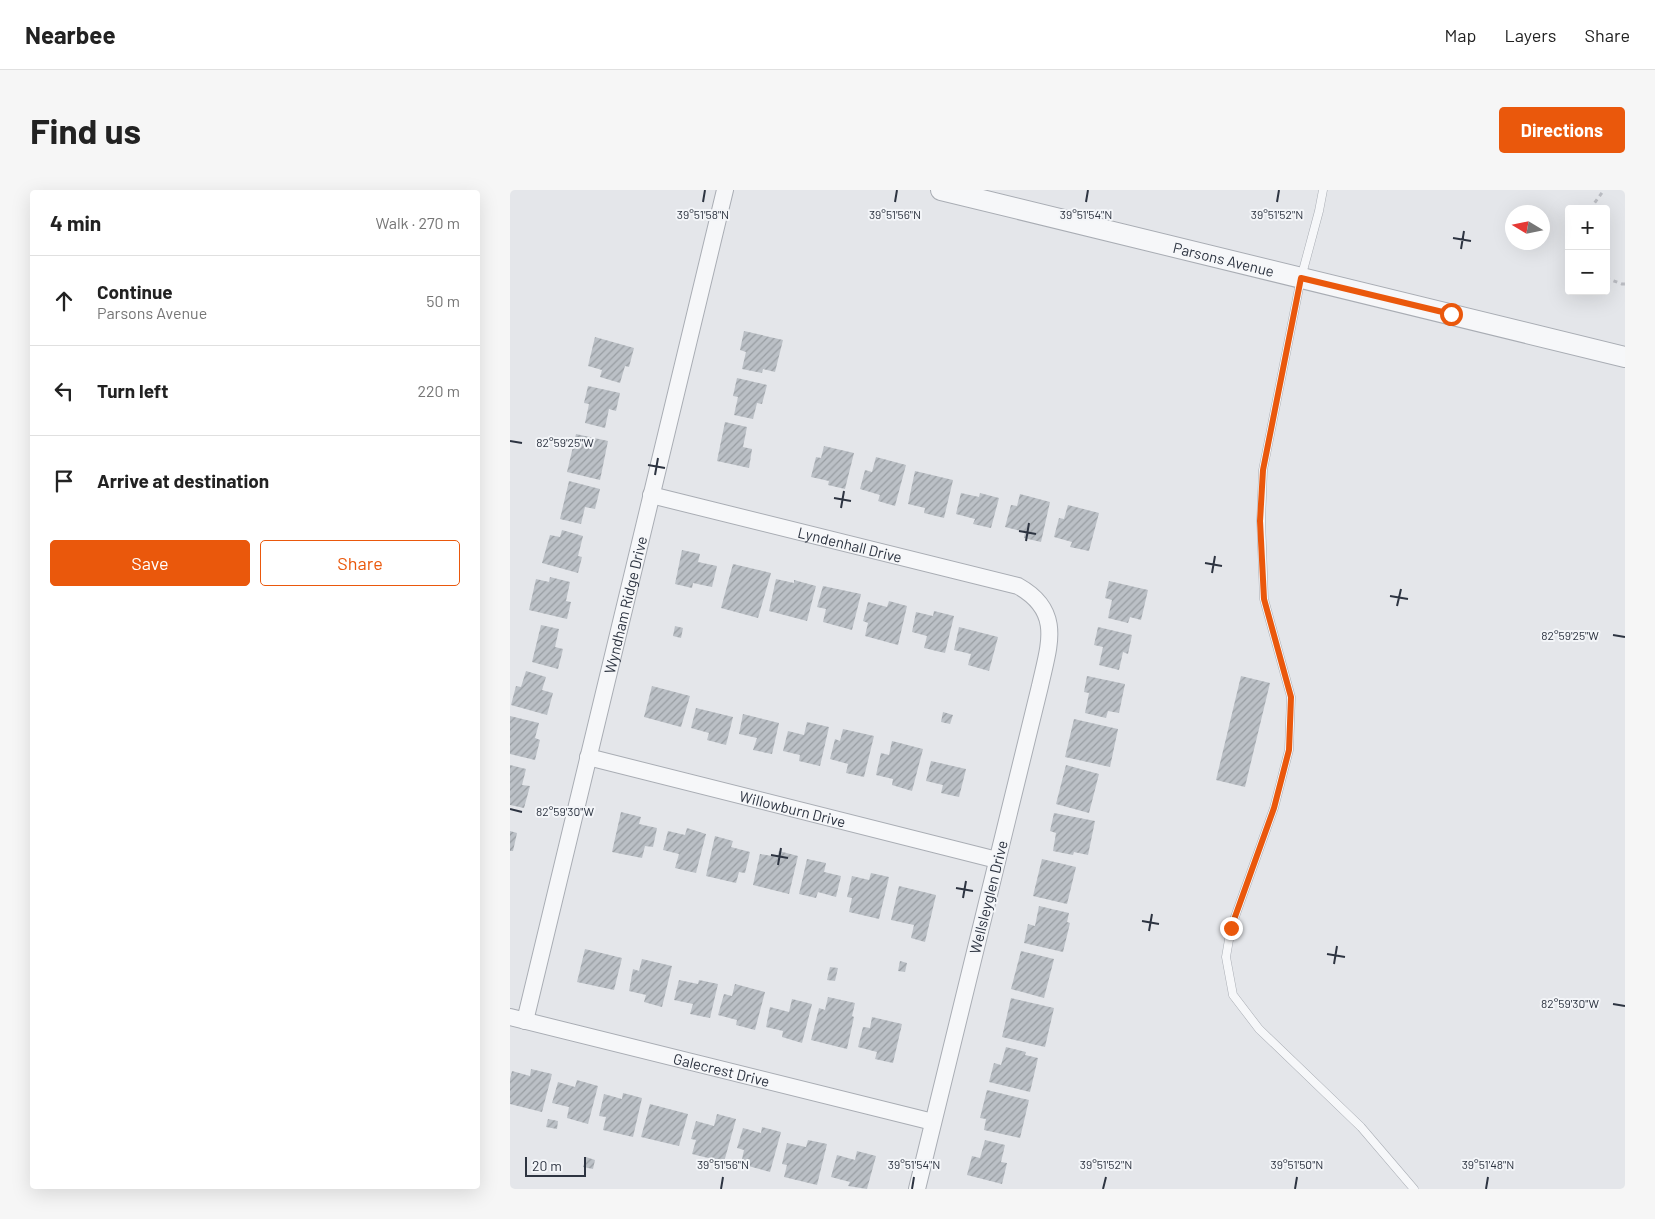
<!DOCTYPE html>
<meta charset="utf-8">
<style>
:root{--surface:#fff;--page:#f6f6f6;--text:#222;--muted:#767676;--line:#e0e0e0;--accent:#ea580c}
body{margin:0;font-family:Barlow,sans-serif;background:var(--page);color:var(--text)}
.controls{position:absolute;right:15px;top:15px;display:grid;overflow:hidden;border-radius:5px;box-shadow:0 5px 20px #0002}
.controls button{width:45px;height:45px;display:grid;place-items:center;padding:0;border:0;border-bottom:1px solid var(--line);background:var(--surface);color:var(--text);font:25px sans-serif}
.compass{position:absolute;left:995px;top:15px;width:45px;height:45px;border-radius:50%;background:var(--surface);box-shadow:0 5px 20px #0002;rotate:280deg}
.scale{position:absolute;left:15px;bottom:12px;width:61px;box-sizing:border-box;padding-left:5px;border:2px solid #2d3441;border-top:0;font-size:14px;line-height:18px;white-space:nowrap;color:#2d3441;-webkit-text-stroke:4px #f3f5f8;paint-order:stroke}
.stop{position:absolute;width:15px;height:15px;margin:-11px;border:4px solid #ea580c;border-radius:50%;background:#fff}
.stop.end{background:#ea580c;border-color:#fff;box-shadow:0 1px 5px #0008}
.list{margin:0;padding:0;list-style:none}
h2{display:flex;justify-content:space-between;align-items:center;height:65px;margin:0;padding:0 20px;font-size:21px}
h2 small{font-size:16px;font-weight:400;color:var(--muted)}
.list li{display:grid;grid-template-columns:32px 1fr auto;gap:15px;align-items:center;box-sizing:border-box;height:90px;padding:0 20px;border-top:1px solid var(--line)}
.list b{display:block;font-size:19px;white-space:nowrap}
.list p{margin:0;font-size:16px;white-space:nowrap;color:var(--muted)}
.list em{font-size:16px;font-style:normal;color:var(--muted)}
.actions{display:flex;gap:10px;padding:15px 20px}
.actions a{flex:1;padding:11px 0;border:1px solid var(--accent);border-radius:5px;text-align:center;font-size:18px;color:var(--accent)}
.actions .main{background:var(--accent);color:#fff}
.icon{flex:none;width:28px;height:28px;fill:none;stroke:currentColor;stroke-width:2;stroke-linecap:round;stroke-linejoin:round}
.map{position:relative;flex:none;width:1115px;height:999px;overflow:hidden;border-radius:5px}
header{display:flex;align-items:center;gap:30px;box-sizing:border-box;height:70px;padding:0 25px;background:var(--surface);border-bottom:1px solid var(--line)}
header strong{font-size:24px}
nav{display:flex;gap:28px;margin-inline-start:auto;font-size:18px}
.intro{display:flex;align-items:center;justify-content:space-between;box-sizing:border-box;height:120px;padding:0 30px}
h1{margin:0;font-size:35px}
.button{padding:12px 22px;border-radius:5px;background:var(--accent);color:#fff;font-size:18px;font-weight:700}
main{display:flex;gap:30px;padding:0 30px}
aside{flex:1;background:var(--surface);border-radius:5px;box-shadow:0 5px 20px #0002}
.map>svg:first-child{display:block}
</style>
<header>
<strong>Nearbee</strong>
<nav><a>Map</a><a>Layers</a><a>Share</a></nav>
</header>
<div class="intro"><h1>Find us</h1><a class="button">Directions</a></div>
<main>
<aside>
<h2>4 min<small>Walk · 270 m</small></h2>
<ul class="list">
<li><svg class="icon" aria-label="ahead" viewBox="0 0 24 24"><path d="M12 20V5M6 11l6-6 6 6"/></svg><div><b>Continue</b><p>Parsons Avenue</p></div><em>50 m</em></li>
<li><svg class="icon" aria-label="left" viewBox="0 0 24 24"><path d="M17 20v-9H6M10 6l-5 5 5 5"/></svg><div><b>Turn left</b></div><em>220 m</em></li>
<li><svg class="icon" aria-label="arrive" viewBox="0 0 24 24"><path d="M6 21V4h12l-3 4 3 4H6"/></svg><div><b>Arrive at destination</b></div></li>
</ul>
<div class="actions"><a class="main">Save</a><a>Share</a></div>
</aside>
<div class="map">
<svg width="1115" height="999" viewBox="0 0 1115 999">
<defs>
<pattern id="building-hatch" width="6" height="6" patternUnits="userSpaceOnUse" patternTransform="scale(1.25)"><rect width="6" height="6" fill="#bbc0c6"/><path d="M-1 1l2-2M0 6l6-6M5 7l2-2" fill="none" stroke="#989da2"/></pattern>
</defs>
<rect width="100%" height="100%" fill="#e4e6ea"/>
<path fill="url(#building-hatch)" d="M234,141L273,150L265,182L253,179L252,183L232,179L236,162L230,160Z
M85,147L124,158L119,177L115,176L110,193L90,187L92,180L78,176Z
M227,188L257,195L252,214L247,213L243,229L224,225L228,207L223,206Z
M78,196L110,203L106,221L99,219L95,238L75,233L79,214L74,213Z
M215,232L237,237L233,257L242,259L239,278L207,271Z
M66,244L98,251L90,290L57,282Z
M314,256L344,263L335,299L318,295L319,291L301,287L306,267L311,268Z
M366,267L396,275L385,316L368,311L370,305L350,299L355,280L362,282Z
M405,281L443,290L434,328L414,323L415,318L398,314Z
M59,291L90,299L85,319L75,317L71,334L50,329Z
M451,303L469,307L470,303L489,308L481,338L463,334L465,329L446,324Z
M510,304L540,312L531,352L514,348L515,342L495,337L501,315L507,316Z
M558,315L589,323L579,361L560,357L562,352L544,347L549,328L554,329Z
M52,340L73,346L68,366L72,367L68,383L32,373L40,345L50,347Z
M172,360L190,364L188,372L207,376L202,397L183,393L182,398L165,394Z
M223,374L261,383L248,428L211,418Z
M40,387L60,392L56,411L61,412L57,429L19,420L26,389L39,392Z
M266,389L284,393V390L306,396L297,431L259,421Z
M599,391L638,400L631,430L620,427L618,433L598,428L602,410L595,408Z
M313,396L351,404L342,440L313,432L316,419L307,417Z
M379,411L397,416L388,455L355,446L358,433L353,431L358,412L377,417Z
M424,421L444,426L435,463L414,458L417,446L402,442L406,422L423,426Z
M31,435L49,439L45,457L53,459L48,479L22,472Z
M165,436L173,438L171,448L163,446Z
M449,437L488,447L479,481L458,475L461,464L444,460Z
M588,437L622,445L618,464L613,462L609,480L589,475L593,457L584,455Z
M16,481L36,487L32,500L43,503L37,525L1,515L6,496L11,497Z
M577,486L615,494L609,523L598,521L596,528L575,523L579,503L574,502Z
M731,486L760,493L735,597L706,590Z
M142,496L180,506L171,537L134,527Z
M186,518L223,527L216,555L197,550L199,543L181,538Z
M433,522L443,525L440,534L431,532Z
M233,524L269,533L262,564L243,560L247,548L229,544Z
M0,526L29,533L25,548L30,550L25,570L0,564Z
M564,529L608,539L600,577L555,567Z
M297,532L319,537L310,576L289,571L290,565L273,561L278,541L294,545Z
M333,539L364,546L354,587L336,583L338,574L320,569L325,549L330,551Z
M382,551L413,559L402,601L382,595L383,589L366,585L371,563L379,565Z
M421,571L456,579L449,607L431,603L433,595L416,591Z
M0,575L16,579L12,595L20,596L14,618L0,615Z
M556,575L589,584L579,623L546,614Z
M111,622L131,627L129,634L147,638L143,657L135,656L132,668L102,662Z
M544,623L585,631L578,665L564,662L563,665L543,661L546,643L540,641Z
M177,638L196,644L186,683L165,678L169,664L153,660L158,641L175,645Z
M0,641L7,643L3,661H0Z
M205,646L223,651L221,657L240,662L235,683L229,682L226,693L196,686Z
M269,661L288,666L279,704L243,695L250,664L267,667Z
M297,669L316,673L314,682L331,686L326,707L308,702L306,708L289,704Z
M532,669L566,677L557,714L523,706Z
M361,683L379,687L369,729L339,722L342,708L337,707L342,686L359,690Z
M389,696L426,705L415,752L401,748L404,735L381,730Z
M529,716L559,723L557,732L560,733L553,762L514,753L518,734L525,736Z
M75,759L112,768L104,800L67,792Z
M511,761L544,769L534,808L501,799Z
M132,769L162,776L152,817L134,812L136,805L119,801L123,779L129,781Z
M390,771L397,773L395,782L388,781Z
M320,777L328,778L325,791L317,790Z
M169,790L188,794L189,790L208,794L200,828L180,824L183,814L164,810Z
M225,794L255,802L245,840L226,835L227,830L208,825L214,804L222,806Z
M318,807L345,813L342,826L344,827L337,859L301,850L309,818L315,820Z
M501,808L544,818L535,857L492,847Z
M282,809L302,814L292,853L272,847L273,841L256,837L260,817L279,822Z
M362,827L392,834L383,873L365,869L367,862L348,857L353,837L360,838Z
M496,857L516,862L515,865L528,868L520,902L479,892L484,873L491,875Z
M21,879L42,884L32,922L0,914V889L2,881L20,886Z
M67,890L88,896L78,934L57,928L59,917L42,913L48,892L65,897Z
M477,900L519,910L510,948L474,940L476,929L470,928Z
M113,903L132,908L123,947L93,940L96,927L89,926L94,904L112,909Z
M140,914L178,924L169,956L131,947Z
M207,924L226,929L214,972L182,964L186,950L181,949L186,931L204,936Z
M38,929L48,931L47,939L36,937Z
M252,937L271,942L260,982L231,974L234,960L227,958L233,938L251,943Z
M298,950L317,954L307,995L274,987L277,975L272,974L277,953L296,957Z
M475,950L495,955L491,972L497,973L492,994L457,985L462,966L470,968Z
M347,961L366,966L357,999L338,996L340,992L321,987L327,965L345,970Z
M76,967L85,970L83,979L73,977Z"/>
<g fill="none" stroke-linecap="round" stroke-linejoin="round">
<defs>
<path id="service" d="M813,0L809,21L791,88L753,280L751,331L754,409L781,507L779,560L764,618L721,738L716,767L723,805L749,839L851,937L904,999"/>
<g id="minor">
<path id="s1" d="M141,305L508,396C553,421 539,455 530,496L407,999"/>
<path id="s2" d="M78,567L487,670"/>
<path id="s3" d="M0,827L423,932"/>
<path id="s4" d="M15,831L215,0"/>
</g>
<g id="tertiary">
<path id="s5" d="M431,0L1115,167"/>
</g>
</defs>
<use href="#service" stroke="#a9adb4" stroke-width="9"/>
<use href="#minor" stroke="#a9adb4" stroke-width="18"/>
<use href="#tertiary" stroke="#a9adb4" stroke-width="22"/>
<path stroke="#babcc2" stroke-width="3" stroke-dasharray="4 4" stroke-linecap="butt" d="M1080,19L1094,0
M1096,88L1112,94H1115"/>
<use href="#service" stroke="#f6f7f9" stroke-width="8"/>
<use href="#minor" stroke="#f6f7f9" stroke-width="16"/>
<use href="#tertiary" stroke="#f6f7f9" stroke-width="20"/>
</g>
<g fill="none" stroke-linecap="round" stroke-linejoin="round">
<path stroke="#ea580c" stroke-width="6" d="M721,738L764,618L779,560L781,507L754,409L750,331L753,280L791,88L941,124"/>
</g>
<path fill="none" stroke="#2d3441" stroke-width="2" d="M193,12L195,0M385,12L387,0M576,12L578,0M767,12L769,0M943,48L961,51M951,59L954,41M0,251L12,253M138,275L155,278M145,285L148,268M324,308L341,311M331,318L334,301M509,341L526,344M516,351L519,333M695,373L712,376M702,383L705,366M880,406L898,409M887,416L891,399M1103,445L1115,447M0,619L12,622M261,665L278,668M268,675L271,658M446,698L463,701M453,708L456,691M632,731L649,734M639,741L642,724M817,764L835,767M824,774L827,756M1103,814L1115,816M211,999L213,987M402,999L404,987M593,999L596,987M785,999L787,987M976,999L978,987"/>
<g text-anchor="middle" dominant-baseline="central" stroke-width="4" stroke-linejoin="round" paint-order="stroke">
<g font-size="15" fill="#2d3441" stroke="#f3f5f8">
<text stroke="none"><textPath href="#s5" startOffset="291">Parsons Avenue</textPath></text>
<text stroke="none"><textPath href="#s1" startOffset="205">Lyndenhall Drive</textPath></text>
<text stroke="none"><textPath href="#s4" startOffset="428">Wyndham Ridge Drive</textPath></text>
<text stroke="none"><textPath href="#s2" startOffset="211">Willowburn Drive</textPath></text>
<text transform="translate(478 707) rotate(-76)">Wellsleyglen Drive</text>
<text stroke="none"><textPath href="#s3" startOffset="218">Galecrest Drive</textPath></text>
</g>
</g>
<g font-size="12" text-anchor="middle" fill="#2d3441" stroke="#f3f5f8" stroke-width="4" stroke-linejoin="round" paint-order="stroke">
<text x="193" y="29">39°51'58"N</text>
<text x="385" y="29">39°51'56"N</text>
<text x="576" y="29">39°51'54"N</text>
<text x="767" y="29">39°51'52"N</text>
<text x="55" y="257">82°59'25"W</text>
<text x="1060" y="450">82°59'25"W</text>
<text x="55" y="626">82°59'30"W</text>
<text x="1060" y="818">82°59'30"W</text>
<text x="213" y="979">39°51'56"N</text>
<text x="404" y="979">39°51'54"N</text>
<text x="596" y="979">39°51'52"N</text>
<text x="787" y="979">39°51'50"N</text>
<text x="978" y="979">39°51'48"N</text>
</g>
</svg>
<div class="controls">
<button>+</button>
<button>−</button>
</div>
<svg class="compass" viewBox="-18 -18 36 36"><path d="M0-13l5 13h-10z" fill="#e53935"/><path d="M0 13l5-13h-10z" fill="#767676"/></svg>
<div class="scale">20 m</div>
<div class="stop" style="left:941px;top:124px"></div>
<div class="stop end" style="left:721px;top:738px"></div>
</div>
</main>
